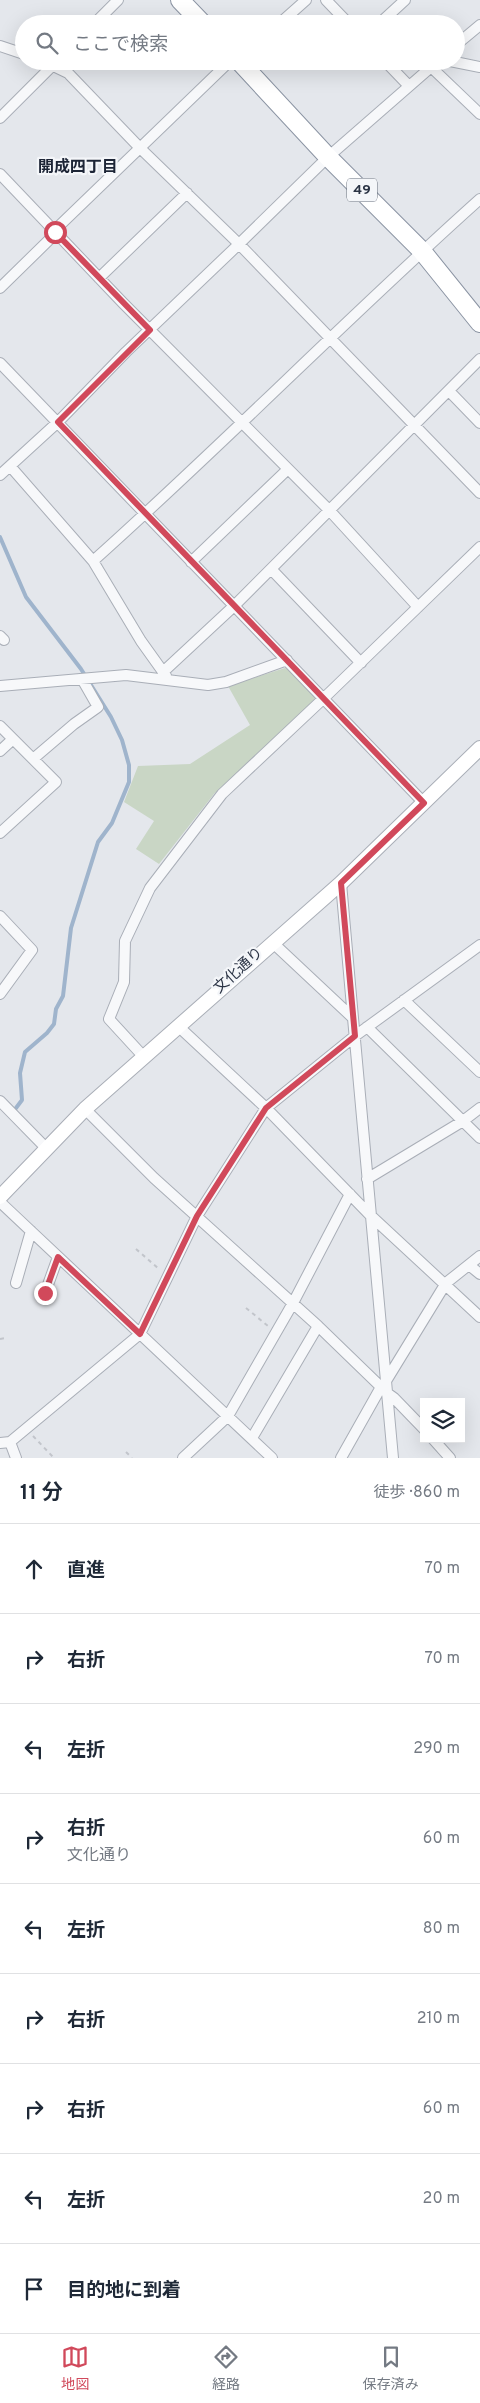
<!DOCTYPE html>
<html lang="ja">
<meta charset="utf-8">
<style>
:root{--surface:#fff;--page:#f6f6f7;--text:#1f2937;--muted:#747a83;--line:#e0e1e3;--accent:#d1495b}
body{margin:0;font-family:Overpass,"Noto Sans JP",sans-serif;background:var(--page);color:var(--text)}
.controls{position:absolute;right:15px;bottom:15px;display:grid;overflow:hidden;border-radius:0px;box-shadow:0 5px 20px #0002}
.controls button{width:45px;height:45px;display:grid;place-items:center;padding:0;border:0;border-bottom:1px solid var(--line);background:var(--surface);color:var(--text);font:25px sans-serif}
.stop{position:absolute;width:15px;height:15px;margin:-11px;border:4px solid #d1495b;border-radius:50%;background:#fff}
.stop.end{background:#d1495b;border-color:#fff;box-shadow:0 1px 5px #0008}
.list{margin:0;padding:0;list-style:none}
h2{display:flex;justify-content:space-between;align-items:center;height:65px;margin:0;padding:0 20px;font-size:21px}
h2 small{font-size:16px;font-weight:400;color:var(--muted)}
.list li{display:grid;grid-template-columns:32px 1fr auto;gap:15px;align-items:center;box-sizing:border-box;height:90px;padding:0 20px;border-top:1px solid var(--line)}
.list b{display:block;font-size:19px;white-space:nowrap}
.list p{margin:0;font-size:16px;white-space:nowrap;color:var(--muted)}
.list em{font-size:16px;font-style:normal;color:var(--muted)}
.icon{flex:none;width:28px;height:28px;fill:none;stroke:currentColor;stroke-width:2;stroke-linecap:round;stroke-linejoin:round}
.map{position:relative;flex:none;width:480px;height:1458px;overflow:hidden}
.search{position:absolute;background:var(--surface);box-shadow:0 5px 20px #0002;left:15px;right:15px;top:15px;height:55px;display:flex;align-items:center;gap:12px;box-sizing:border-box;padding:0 18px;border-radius:28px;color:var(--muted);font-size:19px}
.sheet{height:875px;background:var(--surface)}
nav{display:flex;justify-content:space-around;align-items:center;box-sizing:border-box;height:70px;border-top:1px solid var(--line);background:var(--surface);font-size:14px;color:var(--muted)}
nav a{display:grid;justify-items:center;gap:2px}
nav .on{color:var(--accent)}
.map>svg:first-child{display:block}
</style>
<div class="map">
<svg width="480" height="1458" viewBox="0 0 480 1458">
<rect width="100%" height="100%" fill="#e4e7ec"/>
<path fill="#c9d6c5" d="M285,668L291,671L317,698L214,794L159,864L136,849L154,821L124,802L138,766L190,764L250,725L228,686Z"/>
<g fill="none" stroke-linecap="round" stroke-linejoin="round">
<path stroke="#9fb4cc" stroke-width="4" d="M0,537L26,597L81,669L111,717L122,740L129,765V782L112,823L98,842L71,928L63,996L56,1009L54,1024L47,1033L25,1052L20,1073L22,1100L16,1108"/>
<defs>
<path id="street" d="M326,0L349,24
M94,24L118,0
M279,24L306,0
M379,24L405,0
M456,45L480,25
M0,46L24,54
M385,61L409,86
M438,61L328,157L239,244L480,493
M450,61L480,67
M431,67L480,114
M0,118L57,61
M0,174L123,303L330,511L418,607
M99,278L187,193
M0,288L53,236L58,227L230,61
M0,363L424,803
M449,391L480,423
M10,466L93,561L141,641L166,676
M0,475L58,422L126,352L239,244L140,148L68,73L43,61
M93,561C225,443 348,317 480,199
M191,562L288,469
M271,569L361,663
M0,636L4,640
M163,672L234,606L480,359
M0,686L126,675L208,685L226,682L287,660
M0,726L56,782L0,833
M0,751L13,739
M33,759L74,724L98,707L82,679
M341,883L353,1018
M0,916L32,950L0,994
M272,942L353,1018L393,1458
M404,1000L480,1072
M178,1026L266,1108L370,1215L480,1317
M367,1027L480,1138
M143,1056L109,1019L124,982L125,941L150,888L222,794L324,698L480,547
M0,1101L47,1149
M85,1109L154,1178L318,1326L381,1387H386
M367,1179L463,1121L480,1108
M0,1202L272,1458
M469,1265L480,1274
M16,1283L31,1231
M45,1293L58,1257
M386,1381L446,1283L480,1256
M387,1393L394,1398L424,1429
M252,1438L318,1326
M433,1439L450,1458
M10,1442L16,1458
M0,1443L10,1442L140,1334L197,1216L266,1108L355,1036L480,945
M183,1458L228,1416L293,1303L350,1194
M341,1458L381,1387"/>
<path id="secondary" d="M0,1197L85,1109L341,883L480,748"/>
<path id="highway" d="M180,0L203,24
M239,61L328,157L422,251L480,323"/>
</defs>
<use href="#street" stroke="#a9aeb7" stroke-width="12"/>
<use href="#secondary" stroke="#a9aeb7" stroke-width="16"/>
<use href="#highway" stroke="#8b94a3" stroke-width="20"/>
<path stroke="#c2c5cb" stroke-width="2" stroke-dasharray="4 4" stroke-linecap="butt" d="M136,1249L159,1269
M246,1308L268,1326
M0,1339L6,1338
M33,1436L54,1458
M126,1452L132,1458"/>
<use href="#street" stroke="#f7f8fa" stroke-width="10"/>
<use href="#secondary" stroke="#fff" stroke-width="14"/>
<use href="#highway" stroke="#fff" stroke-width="18"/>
</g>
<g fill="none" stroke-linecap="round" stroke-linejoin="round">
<path stroke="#d1495b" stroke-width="6" d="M45,1293L58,1257L140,1334L197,1216L266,1108L355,1036L341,883L424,803L58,422L150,330L55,232"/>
</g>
<g text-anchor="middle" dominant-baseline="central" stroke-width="4.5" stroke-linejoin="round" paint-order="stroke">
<rect fill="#f4f6f9" stroke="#676e7b" stroke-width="1" x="347" y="178.5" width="30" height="23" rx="4"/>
<g font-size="14" font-weight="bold" fill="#2b3445">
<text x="362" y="190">49</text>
</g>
<g font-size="15" fill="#2b3445" stroke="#f4f6f9">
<text transform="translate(239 971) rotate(-42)">文化通り</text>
</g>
<g font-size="16" font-weight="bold" fill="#1d2536" stroke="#f4f6f9">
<text x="78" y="168">開成四丁目</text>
</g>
</g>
</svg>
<div class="controls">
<button><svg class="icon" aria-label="layers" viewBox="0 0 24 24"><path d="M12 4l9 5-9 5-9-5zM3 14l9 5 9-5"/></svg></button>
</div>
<div class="stop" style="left:55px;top:232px"></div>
<div class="stop end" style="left:45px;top:1293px"></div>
<div class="search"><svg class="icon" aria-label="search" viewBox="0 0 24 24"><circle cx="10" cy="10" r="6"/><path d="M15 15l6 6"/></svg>ここで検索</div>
</div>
<section class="sheet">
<h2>11 分<small>徒歩 · 860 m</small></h2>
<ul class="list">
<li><svg class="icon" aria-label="ahead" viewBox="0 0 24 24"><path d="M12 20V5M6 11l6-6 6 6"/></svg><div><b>直進</b></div><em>70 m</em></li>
<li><svg class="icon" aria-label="right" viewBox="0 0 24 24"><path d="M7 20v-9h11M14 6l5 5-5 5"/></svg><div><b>右折</b></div><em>70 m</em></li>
<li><svg class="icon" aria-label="left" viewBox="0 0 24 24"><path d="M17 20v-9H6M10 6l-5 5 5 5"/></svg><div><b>左折</b></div><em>290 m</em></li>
<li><svg class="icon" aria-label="right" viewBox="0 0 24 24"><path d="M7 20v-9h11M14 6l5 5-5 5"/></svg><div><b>右折</b><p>文化通り</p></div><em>60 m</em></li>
<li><svg class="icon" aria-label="left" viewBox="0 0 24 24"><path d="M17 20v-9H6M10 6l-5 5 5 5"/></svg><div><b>左折</b></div><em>80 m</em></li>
<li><svg class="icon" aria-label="right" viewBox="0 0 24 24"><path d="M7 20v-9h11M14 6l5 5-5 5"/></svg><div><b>右折</b></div><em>210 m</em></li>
<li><svg class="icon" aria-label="right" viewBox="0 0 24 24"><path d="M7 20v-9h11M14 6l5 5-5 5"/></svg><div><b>右折</b></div><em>60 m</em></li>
<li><svg class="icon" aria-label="left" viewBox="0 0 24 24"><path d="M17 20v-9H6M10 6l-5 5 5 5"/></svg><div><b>左折</b></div><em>20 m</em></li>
<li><svg class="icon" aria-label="arrive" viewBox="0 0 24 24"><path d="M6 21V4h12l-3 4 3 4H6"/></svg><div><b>目的地に到着</b></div></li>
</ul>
</section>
<nav>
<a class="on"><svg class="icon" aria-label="map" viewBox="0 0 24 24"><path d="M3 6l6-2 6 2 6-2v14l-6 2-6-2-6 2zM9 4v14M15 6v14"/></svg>地図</a>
<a><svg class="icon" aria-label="directions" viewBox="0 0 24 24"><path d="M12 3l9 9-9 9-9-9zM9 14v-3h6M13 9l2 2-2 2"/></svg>経路</a>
<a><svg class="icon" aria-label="saved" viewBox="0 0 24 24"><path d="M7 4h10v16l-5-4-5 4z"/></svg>保存済み</a>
</nav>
